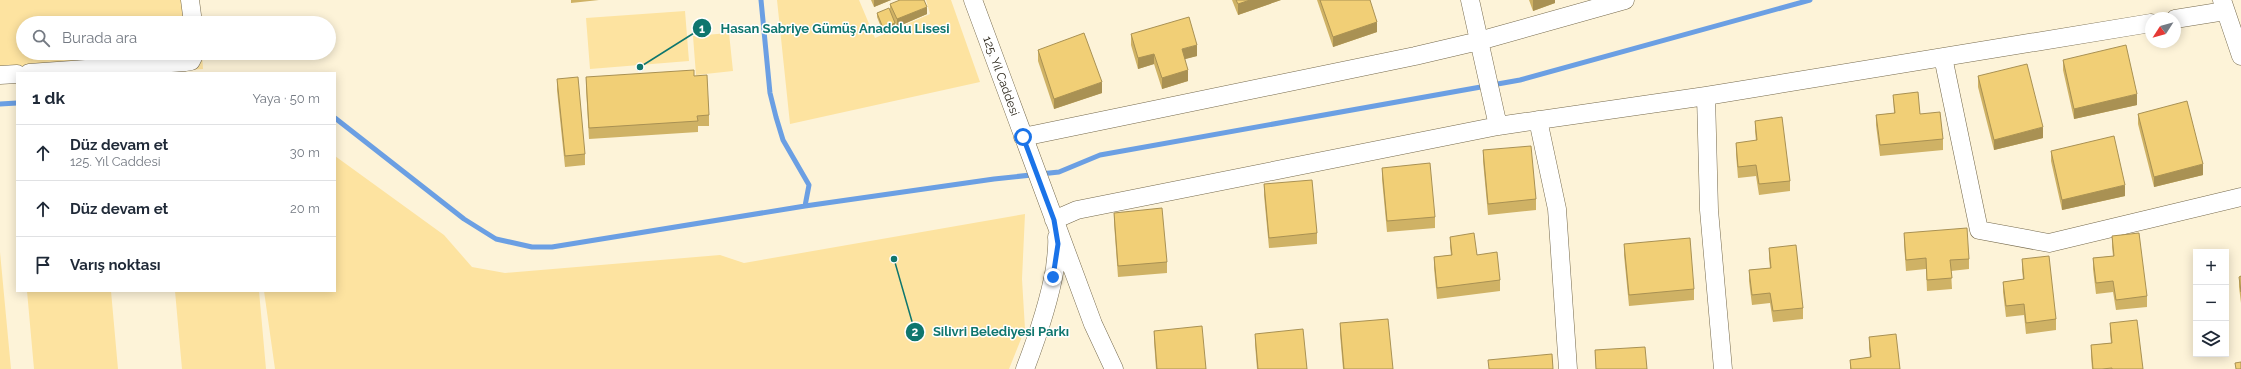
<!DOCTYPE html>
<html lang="tr">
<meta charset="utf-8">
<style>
:root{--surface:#fff;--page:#f2f2f3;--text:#1f2937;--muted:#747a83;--line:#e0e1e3}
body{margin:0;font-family:Raleway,sans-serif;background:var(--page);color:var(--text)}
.controls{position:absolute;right:12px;bottom:12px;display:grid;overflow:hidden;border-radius:0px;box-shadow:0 2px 10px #0003}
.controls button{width:36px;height:36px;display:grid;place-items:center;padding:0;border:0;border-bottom:1px solid var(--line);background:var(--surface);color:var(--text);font:20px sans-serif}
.compass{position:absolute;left:2145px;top:12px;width:36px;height:36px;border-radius:50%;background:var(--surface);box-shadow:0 2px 10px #0003;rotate:234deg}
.stop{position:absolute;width:12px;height:12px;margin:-9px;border:3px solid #1a73e8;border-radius:50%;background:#fff}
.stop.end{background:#1a73e8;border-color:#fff;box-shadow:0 1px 4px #0008}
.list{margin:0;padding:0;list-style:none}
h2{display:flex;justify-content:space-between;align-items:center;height:52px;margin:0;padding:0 16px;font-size:17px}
h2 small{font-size:13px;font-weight:400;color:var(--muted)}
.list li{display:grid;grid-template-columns:26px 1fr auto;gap:12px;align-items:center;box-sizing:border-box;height:56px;padding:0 16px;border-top:1px solid var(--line)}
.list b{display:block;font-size:15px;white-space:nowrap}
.list p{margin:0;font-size:13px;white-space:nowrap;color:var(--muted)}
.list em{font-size:13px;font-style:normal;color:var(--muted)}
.icon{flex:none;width:22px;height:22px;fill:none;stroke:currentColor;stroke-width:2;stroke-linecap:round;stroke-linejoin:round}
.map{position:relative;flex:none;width:2241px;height:369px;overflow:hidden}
.search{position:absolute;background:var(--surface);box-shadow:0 2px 10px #0003;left:16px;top:16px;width:320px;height:44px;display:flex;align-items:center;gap:10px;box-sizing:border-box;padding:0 14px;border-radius:22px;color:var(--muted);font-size:15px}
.panel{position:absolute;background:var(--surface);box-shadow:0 2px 10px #0003;left:16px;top:72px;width:320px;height:220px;border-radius:0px}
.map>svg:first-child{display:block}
</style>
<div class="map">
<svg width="2241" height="369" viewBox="0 0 2241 369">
<rect width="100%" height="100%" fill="#fdf3d8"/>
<path fill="#fde3a0" d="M0,0H198L199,23H23V53H202L203,69L147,73H17V83L0,84Z
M777,0H859L875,38L930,14L926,0H951L980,82L790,124Z
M685,11L689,61L590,69L586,18Z
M729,33L733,71L696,75L693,36Z
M335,156L444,235L472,267L505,273L720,255L744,263L1025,214L1022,279L1025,329L1009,369H275L264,291H335Z
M0,252L11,369H0Z
M27,291H111L118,369H34Z
M175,291H259L266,369H182Z"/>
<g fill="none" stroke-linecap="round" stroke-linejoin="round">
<path stroke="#6b9fe3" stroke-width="5" d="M761,0L770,93L776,117L783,140L809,185L805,206
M0,104L17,103
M335,118L464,219L496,239L532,247H552L805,206L994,179L1059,172L1100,155L1520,80L1810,0"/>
<defs>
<path id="minor" d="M190,0L193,23
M973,0L1093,324L1114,369
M1470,0L1498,126
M2222,0L2241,56
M2175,19L2225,11
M1943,57L1979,230L2049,243L2241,197
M29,73L185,62L191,61L195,53
M0,75L17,74
M1706,96L1709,210L1723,369
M1538,120L1557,209L1568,369
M1023,137L1415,56L1479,41L1625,0
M1054,220L1077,210L1498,126L1706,96L2151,23
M1025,369C1038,335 1049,303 1055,268C1056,257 1058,247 1057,237"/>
</defs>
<use href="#minor" stroke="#75694c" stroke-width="19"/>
<use href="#minor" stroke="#fff" stroke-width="18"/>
</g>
<path fill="#cfb265" d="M571,0H599L571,3Z
M871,0H891L874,7Z
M1232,0H1281L1238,15Z
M1317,0H1370L1377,32L1333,47Z
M1529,0H1555V3L1533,11Z
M890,4L927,14L897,27L895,23V27L883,32L877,17V13L890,11Z
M1131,34L1197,56L1184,59L1188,81L1162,89L1154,64L1138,69L1131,45Z
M1038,50L1102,93L1054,109L1038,61Z
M2063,60L2137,105L2074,119L2063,70Z
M694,76L709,115V126H698V132L589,139L586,88V77Z
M1978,76L2043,138L1994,150L1978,87Z
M557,79L585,154V165L565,167L557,90Z
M1893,95L1920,114L1943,139V150L1880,156L1876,125V115L1894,113Z
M2138,114L2203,175L2154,187L2138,124Z
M1755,121L1790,181V191L1759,195L1756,176L1738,178L1736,154V143L1756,141L1755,131Z
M1483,150L1536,199V210L1488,215L1483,161Z
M2051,151L2125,196L2062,210L2051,161Z
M1382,168L1435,217V228L1387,232L1382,179Z
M1264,184L1317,233V244L1269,248L1264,195Z
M1114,213L1167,262V273L1118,277L1114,223Z
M1904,233L1969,259V269L1951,271L1952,289L1927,291L1926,269L1906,271L1904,244Z
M2112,236L2147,296V307L2116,310L2113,292L2096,294L2093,269V258L2113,256L2112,247Z
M1450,237L1477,255L1500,280V291L1437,299L1434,268V257L1451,255L1450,247Z
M1624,244L1694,289V300L1629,306L1624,255Z
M1769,248L1803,308V319L1773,322L1770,303L1752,305L1749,281V270L1770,268L1769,258Z
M2022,259L2056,319V330L2026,334L2024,315L2006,317L2003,292V282L2023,279L2022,270Z
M2241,276V303L2239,287V277Z
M1340,323L1393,369H1343L1340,334Z
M2110,323L2143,369H2092L2091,356V345L2111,343L2110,334Z
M1154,331L1206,369H1156L1154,341Z
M1255,334L1307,369H1257L1255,344Z
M1869,337L1900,369H1850V360L1870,357L1869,348Z
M1595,350L1647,369H1596Z"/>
<path fill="#a99153" d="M874,0H891L874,7Z
M1250,0H1281L1238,15V4Z
M1533,0H1555V3L1533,11Z
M927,7V14L897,27V19Z
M1377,22V32L1333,47V37Z
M895,23V27L883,32V28Z
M1197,45V56L1182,60V49Z
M1154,54V64L1138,69V58Z
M1188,70V81L1162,89V78Z
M1102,82V93L1054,109V99Z
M2137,94V105L2074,119V109Z
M2043,127V138L1994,150V140Z
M2203,164V175L2154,187V177Z
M2125,185V196L2062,210V200Z"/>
<path fill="#f1cf76" stroke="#a99153" d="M900,0H924L927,7L897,19L890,4Z
M1236,0H1250L1238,4Z
M1320,0H1370L1377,22L1333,37Z
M889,8L895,23L883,28L877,13Z
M1189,17L1197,45L1182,49L1188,70L1162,78L1154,54L1138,58L1131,34Z
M1084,33L1102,82L1054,99L1038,50Z
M2126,45L2137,94L2074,109L2063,60Z
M2027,64L2043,127L1994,140L1978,76Z
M694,70V76L707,75L709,115L697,116L698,121L589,128L586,77Z
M578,77L585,154L565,156L557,79Z
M1918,92L1920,114L1940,112L1943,139L1880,145L1876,115L1895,113L1893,95Z
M2187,101L2203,164L2154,177L2138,114Z
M1782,117L1790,181L1759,184L1756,165L1738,167L1736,143L1757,140L1755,121Z
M2114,136L2125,185L2062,200L2051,151Z
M1531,146L1536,199L1488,204L1483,150Z
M1430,163L1435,217L1387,221L1382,168Z
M1312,180L1317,233L1269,238L1264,184Z
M1162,208L1167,262L1118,266L1114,213Z
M1967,228L1969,259L1950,260L1952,278L1927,280L1926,258L1906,260L1904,233Z
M1474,233L1477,255L1497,252L1500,280L1437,288L1434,257L1452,255L1450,237Z
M2139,233L2147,296L2116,300L2113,281L2096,283L2093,258L2114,256L2112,236Z
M1690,238L1694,289L1629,295L1624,244Z
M1796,245L1803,308L1773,311L1770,293L1752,295L1749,270L1771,268L1769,248Z
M2049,256L2056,319L2026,323L2024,304L2006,306L2003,282L2024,279L2022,259Z
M2241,276V292L2239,277Z
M1388,319L1393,369H1344L1340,323Z
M2137,320L2143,369H2112V368L2102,369H2093L2091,345L2112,343L2110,323Z
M1202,326L1206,369H1157L1154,331Z
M1303,329L1307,369H1258L1255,334Z
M1896,334L1900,369H1851L1850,360L1871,357L1869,337Z
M1645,347L1647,369H1596L1595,350Z
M1552,354L1553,369H1489L1488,360Z
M2241,362V369H2236L2235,363Z"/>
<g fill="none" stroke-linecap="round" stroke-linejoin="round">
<path stroke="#1a73e8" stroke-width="5" d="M1023,137L1054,220L1058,244L1053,277"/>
</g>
<g text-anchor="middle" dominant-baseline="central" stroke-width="3" stroke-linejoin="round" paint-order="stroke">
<g font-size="12" fill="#221d11" stroke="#fff">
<text transform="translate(1001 76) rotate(70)">125. Yıl Caddesi</text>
</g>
</g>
<path fill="none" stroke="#0f766e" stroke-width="1.5" d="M640 67L702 28M894 259L915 332"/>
<g fill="#0f766e" stroke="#fff" stroke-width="1.5">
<circle cx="640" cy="67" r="4"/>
<circle cx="894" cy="259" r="4"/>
<circle cx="702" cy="28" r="10"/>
<circle cx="915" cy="332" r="10"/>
</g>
<g font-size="12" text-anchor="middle" font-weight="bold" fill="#fff">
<text x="702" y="33">1</text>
<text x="915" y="336">2</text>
</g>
<g font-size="13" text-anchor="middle" font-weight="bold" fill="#0f766e" stroke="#fff" stroke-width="3" stroke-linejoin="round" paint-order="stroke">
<text x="835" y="33">Hasan Sabriye Gümüş Anadolu Lisesi</text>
<text x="1001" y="336">Silivri Belediyesi Parkı</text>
</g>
</svg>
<div class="controls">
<button>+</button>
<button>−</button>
<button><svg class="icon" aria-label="layers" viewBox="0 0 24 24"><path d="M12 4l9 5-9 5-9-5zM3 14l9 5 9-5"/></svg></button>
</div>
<svg class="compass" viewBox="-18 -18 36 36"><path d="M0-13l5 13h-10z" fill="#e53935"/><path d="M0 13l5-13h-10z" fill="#747a83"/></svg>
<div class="stop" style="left:1023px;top:137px"></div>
<div class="stop end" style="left:1053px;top:277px"></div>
<div class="search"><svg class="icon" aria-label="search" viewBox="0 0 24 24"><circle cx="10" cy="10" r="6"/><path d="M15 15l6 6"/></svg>Burada ara</div>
<section class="panel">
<h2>1 dk<small>Yaya · 50 m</small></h2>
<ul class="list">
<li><svg class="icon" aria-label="ahead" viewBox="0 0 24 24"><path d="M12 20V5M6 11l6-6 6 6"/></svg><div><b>Düz devam et</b><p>125. Yıl Caddesi</p></div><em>30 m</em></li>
<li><svg class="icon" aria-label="ahead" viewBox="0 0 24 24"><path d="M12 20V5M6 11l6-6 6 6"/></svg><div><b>Düz devam et</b></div><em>20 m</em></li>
<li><svg class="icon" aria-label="arrive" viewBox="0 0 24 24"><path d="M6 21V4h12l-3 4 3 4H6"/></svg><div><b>Varış noktası</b></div></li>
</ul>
</section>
</div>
